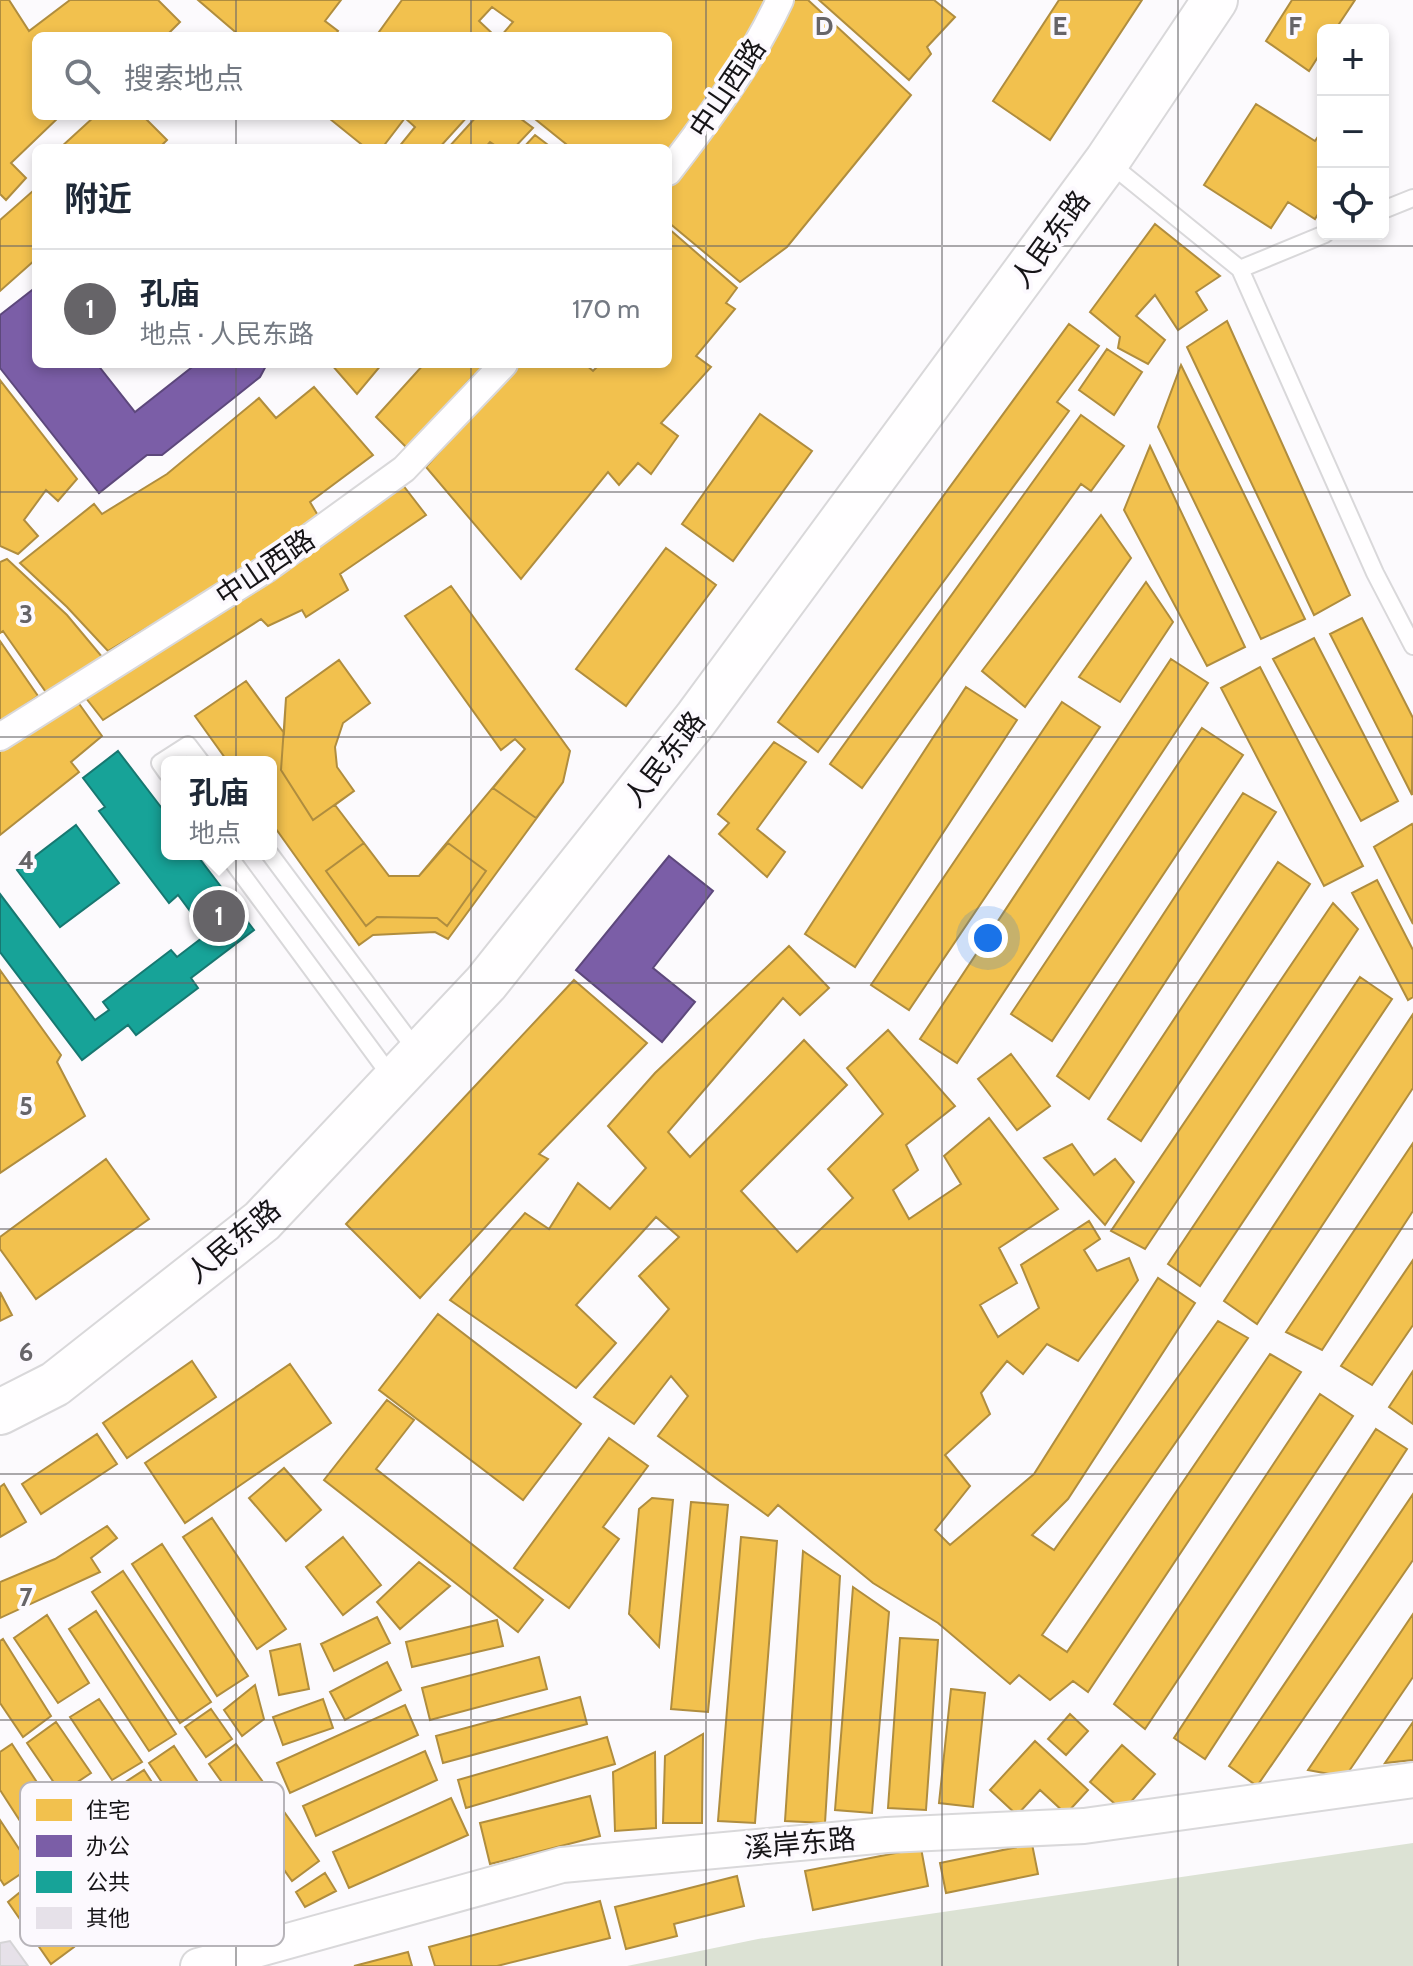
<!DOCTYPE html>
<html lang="zh">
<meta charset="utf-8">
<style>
:root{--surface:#fff;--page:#f6f6f7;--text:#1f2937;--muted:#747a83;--line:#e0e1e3;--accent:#666468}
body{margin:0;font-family:Cabin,"Noto Sans SC",sans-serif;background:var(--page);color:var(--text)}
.controls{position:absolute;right:24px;top:24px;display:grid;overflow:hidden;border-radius:12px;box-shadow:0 4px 12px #0003}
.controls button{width:72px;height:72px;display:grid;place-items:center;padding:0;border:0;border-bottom:2px solid var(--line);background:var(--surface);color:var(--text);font:40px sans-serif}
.you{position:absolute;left:988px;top:938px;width:28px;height:28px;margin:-20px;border:6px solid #fff;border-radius:50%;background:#1a73e8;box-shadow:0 0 0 12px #1a73e833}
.badge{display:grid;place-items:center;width:52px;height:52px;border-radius:50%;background:var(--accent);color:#fff;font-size:26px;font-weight:700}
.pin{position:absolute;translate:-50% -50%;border:4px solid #fff;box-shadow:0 2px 8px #0006}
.popup{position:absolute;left:161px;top:756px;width:116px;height:104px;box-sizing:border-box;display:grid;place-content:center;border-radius:12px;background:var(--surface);filter:drop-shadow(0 2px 6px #0005);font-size:26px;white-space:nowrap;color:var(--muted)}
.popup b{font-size:30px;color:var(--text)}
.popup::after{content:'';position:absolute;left:50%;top:100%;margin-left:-16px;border:16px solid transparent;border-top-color:var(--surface)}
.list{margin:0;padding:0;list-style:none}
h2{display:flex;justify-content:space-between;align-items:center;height:104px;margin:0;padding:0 32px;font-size:34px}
h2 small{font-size:26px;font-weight:400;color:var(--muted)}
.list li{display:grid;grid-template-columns:52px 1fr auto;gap:24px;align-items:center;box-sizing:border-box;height:120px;padding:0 32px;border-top:2px solid var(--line)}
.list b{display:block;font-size:30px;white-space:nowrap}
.list p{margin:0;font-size:26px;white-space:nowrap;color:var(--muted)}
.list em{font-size:26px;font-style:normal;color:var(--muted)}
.icon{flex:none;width:44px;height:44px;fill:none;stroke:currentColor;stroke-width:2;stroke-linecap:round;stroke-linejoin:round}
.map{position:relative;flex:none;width:1413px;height:1966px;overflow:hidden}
.search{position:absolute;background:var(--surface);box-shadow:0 4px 12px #0003;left:32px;top:32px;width:640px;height:88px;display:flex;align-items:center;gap:20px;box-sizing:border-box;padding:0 28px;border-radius:12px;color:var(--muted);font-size:30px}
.panel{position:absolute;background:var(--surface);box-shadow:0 4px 12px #0003;left:32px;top:144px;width:640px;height:224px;border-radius:12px}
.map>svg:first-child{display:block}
</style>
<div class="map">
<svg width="1413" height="1966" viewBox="0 0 1413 1966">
<rect width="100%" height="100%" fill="#fcfafd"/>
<path fill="#dce2d4" d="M1413,1843V1966H627L758,1939Z"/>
<path fill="#f2c14e" stroke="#b08d3e" stroke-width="2" d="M0,0H9L29,31L70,0H158L180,22L166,36H36V116H60L11,163L26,178L6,200L0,194Z
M198,0H341L325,21L338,31L334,36H240Z
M402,0H769L760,18L668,159V148H571L535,119L537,116H668V36H501L513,22L492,7L479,21L495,36H382L379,32Z
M791,0H808L911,95L787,247L740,282L668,222V186L708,134Z
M819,0H934L955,17L927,47L931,54L909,80Z
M1059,0H1142L1050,140L993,101Z
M1292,0H1355L1335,30H1323V49L1309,71L1266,41Z
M1256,104L1315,141L1323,129V206L1315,219L1288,202L1271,228L1204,185Z
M95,116H143L167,140L159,148H60Z
M333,116H468L439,148H398L415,127L405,118L382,148H366L330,119Z
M477,116H517L533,128L514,148H499L490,142L485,148H448Z
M535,135L552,148H523Z
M34,190L36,192V259L0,291V220Z
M1155,224L1220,276L1196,292L1207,310L1178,330L1155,295L1136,316L1165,340L1148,364L1118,348L1120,337L1090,312Z
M668,228L737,288L726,303L735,309L696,356L711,367L661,423L678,436L651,474L638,463L619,485L608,472L521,579L426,467L517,364H585L593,371L600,364H668Z
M1227,321L1350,595L1314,615L1187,347Z
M1069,324L1099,346L1057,402L1069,411L818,752L778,722Z
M1107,349L1142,372L1114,415L1079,390Z
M331,364H382L357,394Z
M424,364H496L481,380L474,375L407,448L376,417Z
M1181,365L1305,619L1261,639L1158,427Z
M0,380L77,479L58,501L46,490L24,520L38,536L18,554L0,546Z
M314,387L373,455L310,502L320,519L183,606L108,651L67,607L20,563L94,504L102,514L167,474L259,398L276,418Z
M760,414L812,451L733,561L682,524Z
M1081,415L1124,446L1091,491L1081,484L862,788L830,764Z
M1150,446L1245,647L1207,666L1124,510Z
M399,480L426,515L340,574L348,590L306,617L302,610L268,626L261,619L103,720L82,693Z
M1101,515L1131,558L1025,707L982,671Z
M666,548L716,585L626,706L576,669Z
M7,559L67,615L103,658L48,695L3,631L0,633V562Z
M1146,582L1173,622L1120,702L1079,677Z
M451,586L570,751L563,782L448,939L435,932L373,935L359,945L271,822V762H228L195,716L246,681L284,733L286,698L339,660L370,703L343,723L335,747L337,767L354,791L335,805L389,876H419L525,749L515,739L501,750L405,616Z
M451,586L570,751L563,782L536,818L493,788L525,749L515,739L501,750L405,616Z
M1362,618L1413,718L1412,795L1330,634Z
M1314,638L1398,801L1361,821L1273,659Z
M0,641L38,696L0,722Z
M1171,659L1208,683L957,1063L920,1039Z
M339,660L370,703L343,723L335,747L337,767L354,791L313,820L281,770L286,698Z
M1260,667L1363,866L1324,886L1221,688Z
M966,687L1017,720L855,967L805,934Z
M75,698L102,736L71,762L79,772L0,835V747Z
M1062,702L1100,727L909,1010L871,985Z
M1202,728L1243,755L1052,1041L1011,1014Z
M774,742L806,762L757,829L785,852L767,877L719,834L729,823L718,814Z
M1243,793L1276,812L1089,1099L1057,1076Z
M1412,824L1413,826V924L1374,847Z
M364,843L389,876H419L448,843L486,871L447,926L437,918L377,917L366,926L326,871Z
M1278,862L1310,884L1141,1141L1108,1119Z
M1377,880L1413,950V997L1408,1000L1352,893Z
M1333,903L1358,929L1145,1249L1111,1231Z
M789,946L829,988L800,1015L783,998L668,1132L690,1157L804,1040L847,1085L741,1191L797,1252L853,1198L828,1169L883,1114L847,1068L888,1030L955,1106L906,1145L918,1170L893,1190L909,1219L961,1184L944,1156L989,1118L1058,1209L999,1248L1017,1283L980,1305L998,1337L1039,1308L1021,1265L1089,1221L1100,1239L1084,1250L1097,1271L1129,1258L1138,1280L1078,1361L1047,1344L1023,1374L1007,1361L981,1393L990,1414L945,1455L970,1486L935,1530L950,1545L1034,1474L1158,1278L1195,1303L1068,1499L1032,1535L1054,1550L1218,1321L1248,1338L1042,1635L1067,1652L1270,1354L1301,1372L1088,1692L1073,1681L1050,1700L1019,1675L1010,1684L938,1623L873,1583L778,1505L768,1516L658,1436L688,1396L671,1376L634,1424L594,1397L669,1309L639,1276L679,1237L656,1217L576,1305L616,1343L576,1388L450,1300L525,1213L549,1229L578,1183L610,1209L646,1168L608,1126L655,1073Z
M0,970L61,1055L57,1062L85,1116L0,1173Z
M1360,977L1392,999L1200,1286L1168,1264Z
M574,980L647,1043L539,1154L548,1159L420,1298L346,1224Z
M1413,1014V1088L1257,1324L1224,1301Z
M1011,1054L1050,1106L1017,1130L978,1079Z
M1413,1143V1211L1322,1350L1286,1332Z
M1072,1144L1094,1175L1115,1159L1134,1182L1105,1225L1044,1158Z
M106,1159L149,1219L36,1299L0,1249V1237Z
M1413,1260V1325L1372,1385L1341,1366Z
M0,1292L12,1315L0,1321Z
M438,1314L581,1424L523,1500L379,1390Z
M192,1361L216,1397L127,1458L103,1423Z
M290,1364L331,1423L185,1523L145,1463Z
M1413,1371V1424L1389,1407Z
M1320,1394L1353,1416L1145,1729L1114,1704Z
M387,1400L414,1420L376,1469L543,1600L518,1632L324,1480Z
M1376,1429L1407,1449L1205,1759L1174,1738Z
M97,1434L117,1464L41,1514L22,1484Z
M609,1438L648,1466L603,1527L619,1539L569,1608L514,1568Z
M284,1468L321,1510L286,1541L249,1498Z
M4,1484L26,1522L0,1537V1487Z
M1413,1494V1560L1257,1786L1229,1766Z
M652,1498L673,1500L659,1647L629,1614L639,1509Z
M691,1502L728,1505L708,1712L671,1709Z
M212,1518L286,1629L257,1649L183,1537Z
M107,1526L117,1538L91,1558L100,1572L0,1618V1582L55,1559Z
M343,1537L381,1585L343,1615L306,1567Z
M741,1537L777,1541L755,1823L718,1821Z
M162,1544L248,1676L217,1696L132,1564Z
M803,1551L840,1576L825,1823L785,1821Z
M419,1562L450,1586L400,1629L377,1602Z
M123,1571L211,1702L180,1723L92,1592Z
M853,1587L889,1612L872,1813L835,1810Z
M96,1611L176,1734L149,1751L69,1629Z
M1413,1614V1677L1345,1777L1308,1770Z
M47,1615L89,1683L58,1703L14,1638Z
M377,1617L390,1643L334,1671L321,1644Z
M497,1620L503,1646L412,1667L406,1642Z
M900,1638L938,1640L926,1810L888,1808Z
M3,1639L51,1716L23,1737L0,1703V1641Z
M300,1644L309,1689L279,1695L270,1651Z
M539,1657L547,1689L430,1720L422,1688Z
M387,1662L401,1690L345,1720L330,1692Z
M255,1685L264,1719L242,1736L224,1710Z
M951,1689L985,1693L973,1807L939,1803Z
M580,1697L587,1724L443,1763L436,1736Z
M99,1699L142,1762L112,1780L70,1717Z
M323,1699L333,1728L283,1745L273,1717Z
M405,1705L418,1735L290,1793L277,1763Z
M211,1709L232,1739L206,1757L185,1727Z
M1070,1714L1088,1731L1066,1755L1048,1739Z
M56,1722L91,1773L61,1793L27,1743Z
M1413,1722V1760L1385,1763Z
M703,1734L702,1823H663L665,1756Z
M607,1737L615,1764L466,1808L458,1780Z
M1035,1741L1088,1790L1066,1814L1040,1790L1017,1815L990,1790Z
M12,1744L72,1836L42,1855L0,1790V1752Z
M236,1744L319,1861L292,1881L209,1764Z
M1122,1745L1155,1774L1123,1811L1090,1782Z
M174,1746L256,1870L231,1886L149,1763Z
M425,1751L437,1780L316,1836L303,1806Z
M655,1752L656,1828L615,1831L613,1772Z
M144,1770L224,1892L191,1912L113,1790Z
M590,1796L600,1836L490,1864L480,1823Z
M451,1798L468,1835L349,1888L333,1852Z
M110,1806L161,1882L132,1903L78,1825Z
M0,1820L31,1867L4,1885L0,1879Z
M1032,1844L1038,1874L946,1893L940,1863Z
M82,1847L127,1914L95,1939L48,1870Z
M921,1848L928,1886L813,1910L805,1871Z
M325,1873L336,1891L305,1907L296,1892Z
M737,1876L744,1906L674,1924L677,1936L626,1949L615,1907Z
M30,1884L74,1947L51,1964L8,1902Z
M266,1885L278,1907L248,1918L239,1903Z
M173,1898L183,1915L153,1932L144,1915Z
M600,1901L610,1938L497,1966H435L429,1947Z
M408,1952L412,1966H354Z"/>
<path fill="#7b5ea7" stroke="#5d487c" stroke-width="2" d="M36,287V364H97L135,412L196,364H267L260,377L162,455H147L99,493L0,368V315Z
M669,856L713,891L653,968L695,1002L662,1042L576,970Z"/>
<path fill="#17a398" stroke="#177871" stroke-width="2" d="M118,751L167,815V854H196L254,930L191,978L198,988L136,1035L128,1025L82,1060L0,952V894L95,1020L109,1010L103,1002L171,950L177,957L207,934L178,895L169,903L99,811L105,807L83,778Z
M76,825L119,883L60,927L17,870Z"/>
<path fill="#e6e1e9" stroke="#d5d4d6" stroke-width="2" d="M10,1941L28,1966H0V1943Z"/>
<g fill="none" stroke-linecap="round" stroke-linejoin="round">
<defs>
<path id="service" d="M1108,162L1240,269L1375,573L1413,646
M1383,210L1413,198
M1240,269L1325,234
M167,773L160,763L188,745L201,762
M227,854L393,1079
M270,854L417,1051"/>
<path id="pedestrian" d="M668,172C710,118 751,62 780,0
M0,737L266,569L404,469L504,364"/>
<path id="minor" d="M198,1966L562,1865L887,1835L1084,1826L1413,1780"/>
<path id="secondary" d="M0,1412L55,1384L262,1221L486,983L696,719L1107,161L1215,0"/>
</defs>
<use href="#service" stroke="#d9d8da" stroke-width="20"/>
<use href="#pedestrian" stroke="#d9d8da" stroke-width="30"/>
<use href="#minor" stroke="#d9d8da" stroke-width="38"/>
<use href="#secondary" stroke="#d9d8da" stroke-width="48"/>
<use href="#service" stroke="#fffeff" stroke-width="16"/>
<use href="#pedestrian" stroke="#fffeff" stroke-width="26"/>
<use href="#minor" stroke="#fffeff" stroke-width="34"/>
<use href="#secondary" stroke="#fffeff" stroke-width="44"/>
</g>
<path fill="none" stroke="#666468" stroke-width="2" stroke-opacity="0.55" d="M236,0V36M471,0V36M706,0V1966M942,0V1966M1178,0V1966M236,116V148M471,116V148M0,246H36M668,246H1413M236,364V1966M471,364V1966M0,492H1413M0,737H1413M0,983H1413M0,1229H1413M0,1474H1413M0,1720H1413"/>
<g text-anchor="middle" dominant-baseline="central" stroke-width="8" stroke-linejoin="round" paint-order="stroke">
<g font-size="28" fill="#161417" stroke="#fcf9fe">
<text transform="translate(727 88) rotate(-56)">中山西路</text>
<text transform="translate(1050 239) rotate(-54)">人民东路</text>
<text transform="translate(265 567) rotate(-34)">中山西路</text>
<text transform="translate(664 759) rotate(-52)">人民东路</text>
<text transform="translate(233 1241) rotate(-40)">人民东路</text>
<text transform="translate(800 1843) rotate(-5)">溪岸东路</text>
</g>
</g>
<rect x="20" y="1782" width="264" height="164" rx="12" fill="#fcf9fe" stroke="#b7b4b9" stroke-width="2"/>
<rect x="36" y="1799" width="36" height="22" fill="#f2c14e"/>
<rect x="36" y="1835" width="36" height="22" fill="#7b5ea7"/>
<rect x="36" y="1871" width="36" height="22" fill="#17a398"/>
<rect x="36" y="1907" width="36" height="22" fill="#e6e1e9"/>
<g font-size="22" fill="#161417">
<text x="86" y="1818">住宅</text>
<text x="86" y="1854">办公</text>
<text x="86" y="1890">公共</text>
<text x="86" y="1926">其他</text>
</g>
<g font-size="26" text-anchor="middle" font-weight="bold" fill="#666468" stroke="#fcf9fe" stroke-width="8" stroke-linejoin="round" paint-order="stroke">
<text x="824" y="35">D</text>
<text x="1060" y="35">E</text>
<text x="1295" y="35">F</text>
<text x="26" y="623">3</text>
<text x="26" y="869">4</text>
<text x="26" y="1115">5</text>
<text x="26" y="1361">6</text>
<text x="26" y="1606">7</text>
</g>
</svg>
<div class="controls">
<button>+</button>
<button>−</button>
<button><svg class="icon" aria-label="locate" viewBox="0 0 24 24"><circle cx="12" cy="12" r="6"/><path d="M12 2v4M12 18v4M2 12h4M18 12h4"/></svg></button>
</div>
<div class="you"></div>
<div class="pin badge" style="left:219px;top:916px">1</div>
<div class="popup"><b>孔庙</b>地点</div>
<div class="search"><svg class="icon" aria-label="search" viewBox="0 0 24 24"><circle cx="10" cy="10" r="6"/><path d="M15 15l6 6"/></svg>搜索地点</div>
<section class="panel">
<h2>附近<small></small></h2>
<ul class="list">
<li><span class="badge">1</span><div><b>孔庙</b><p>地点 · 人民东路</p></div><em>170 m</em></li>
</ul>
</section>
</div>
